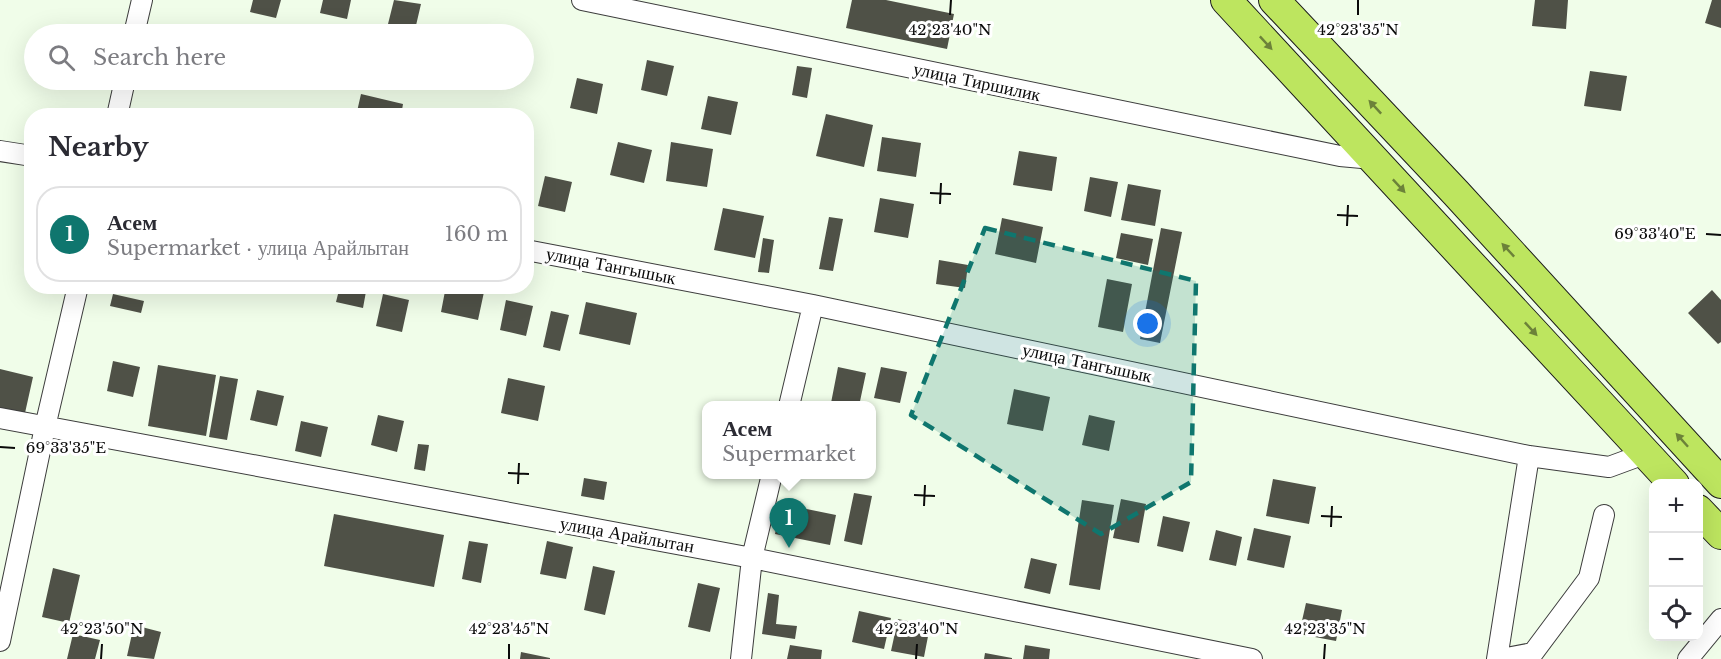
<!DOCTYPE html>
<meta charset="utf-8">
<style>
:root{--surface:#fff;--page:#f7f7f7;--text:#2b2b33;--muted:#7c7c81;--line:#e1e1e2;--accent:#0f766e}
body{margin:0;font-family:"Libre Baskerville",serif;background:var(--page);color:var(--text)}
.controls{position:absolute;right:18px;bottom:18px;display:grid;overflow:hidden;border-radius:12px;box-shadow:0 6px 24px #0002}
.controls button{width:54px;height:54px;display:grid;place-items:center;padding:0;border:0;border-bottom:2px solid var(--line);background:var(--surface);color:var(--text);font:30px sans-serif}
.you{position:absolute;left:1148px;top:324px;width:21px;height:21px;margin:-15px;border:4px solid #fff;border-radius:50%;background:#1a73e8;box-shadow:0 0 0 9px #1a73e833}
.badge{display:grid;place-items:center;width:39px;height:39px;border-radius:50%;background:var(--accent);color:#fff;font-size:20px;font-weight:700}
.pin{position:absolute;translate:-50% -50px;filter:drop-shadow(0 2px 3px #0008)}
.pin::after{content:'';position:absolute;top:32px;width:21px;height:18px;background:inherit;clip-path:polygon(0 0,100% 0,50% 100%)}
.popup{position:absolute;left:702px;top:401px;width:174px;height:78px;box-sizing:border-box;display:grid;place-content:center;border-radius:12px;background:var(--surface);filter:drop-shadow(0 2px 4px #0005);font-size:20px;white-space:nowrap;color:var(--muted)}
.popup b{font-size:22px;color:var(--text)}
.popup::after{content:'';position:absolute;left:50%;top:100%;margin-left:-12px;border:12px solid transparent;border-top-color:var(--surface)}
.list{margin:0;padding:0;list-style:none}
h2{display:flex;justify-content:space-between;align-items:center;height:78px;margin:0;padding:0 24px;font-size:26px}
h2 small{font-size:20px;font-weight:400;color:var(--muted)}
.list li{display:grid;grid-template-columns:39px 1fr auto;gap:18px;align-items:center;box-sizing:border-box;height:96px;margin:0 12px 12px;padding:0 12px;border:2px solid var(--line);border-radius:24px}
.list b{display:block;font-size:22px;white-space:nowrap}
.list p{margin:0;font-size:20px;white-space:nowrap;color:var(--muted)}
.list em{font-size:20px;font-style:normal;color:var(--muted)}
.icon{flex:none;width:33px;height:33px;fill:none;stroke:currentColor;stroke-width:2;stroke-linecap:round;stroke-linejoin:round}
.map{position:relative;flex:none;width:1721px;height:659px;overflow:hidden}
.search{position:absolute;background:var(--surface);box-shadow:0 6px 24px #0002;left:24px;top:24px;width:510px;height:66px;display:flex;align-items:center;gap:15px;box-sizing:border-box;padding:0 21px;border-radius:33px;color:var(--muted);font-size:22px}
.panel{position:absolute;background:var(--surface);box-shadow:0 6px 24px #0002;left:24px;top:108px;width:510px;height:186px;border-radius:24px}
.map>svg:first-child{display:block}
</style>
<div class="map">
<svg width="1721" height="659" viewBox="0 0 1721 659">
<rect width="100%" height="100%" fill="#f0fde9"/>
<path fill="#4f5147" d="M253,0H281L276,18L250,12Z
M323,0H351L347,19L320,13Z
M394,0L421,4L414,34L387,28Z
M852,0H886L954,14L947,49L846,28Z
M1535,0H1568L1566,29L1532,26Z
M1712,0H1721V28L1705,23Z
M647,60L674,66L667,96L641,90Z
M797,66L812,68L807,98L792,95Z
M1590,71L1627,76L1621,111L1584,106Z
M577,78L603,84L597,114L570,108Z
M361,94L403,104L401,116H356Z
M708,96L738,102L731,135L701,129Z
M826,114L873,125L864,167L816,156Z
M882,137L921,143L916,177L877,171Z
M618,142L652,150L644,183L610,175Z
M671,142L713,149L707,187L666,181Z
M1019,151L1057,157L1052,191L1013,185Z
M545,176L572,182L565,212L538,206Z
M1090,177L1118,182L1111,217L1084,211Z
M1128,184L1161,190L1155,226L1121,220Z
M880,198L914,204L908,238L874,232Z
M723,208L764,216L755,258L714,250Z
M829,217L843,219L833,271L819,269Z
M1002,218L1043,227L1036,263L995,254Z
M1161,228L1182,232L1160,343L1140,339Z
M1121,233L1153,239L1148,265L1116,258Z
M763,238L774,240L769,273L758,272Z
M939,260L968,265L965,288L936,284Z
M1107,279L1132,284L1123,332L1098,327Z
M340,286H367L363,308L336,302Z
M446,286H460L484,292L478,320L441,312Z
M1712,290L1721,300V342L1718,344L1688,313Z
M113,294L144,301L141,313L110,306Z
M383,294L409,300L402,332L376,326Z
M506,300L533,306L526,336L500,330Z
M586,302L637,313L630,345L579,334Z
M551,311L569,315L560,351L543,347Z
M113,361L140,367L133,397L107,391Z
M158,365L216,375L206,436L148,426Z
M838,367L866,373L859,406L831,403Z
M881,367L907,372L900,403L874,398Z
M0,369L33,377L25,413L0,408Z
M220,376L238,379L227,440L209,437Z
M508,378L545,386L538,421L501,413Z
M1014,389L1050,397L1043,431L1007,424Z
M257,390L284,396L277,426L250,420Z
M378,415L404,421L397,452L371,445Z
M1089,415L1115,421L1109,451L1082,445Z
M301,421L328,427L321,457L295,451Z
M418,444L429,445L425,471L414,469Z
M584,478L607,482L604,500L581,496Z
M1273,479L1316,487L1309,524L1266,516Z
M854,493L872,496L862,545L844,541Z
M1121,499L1146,504L1139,543L1113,538Z
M1082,500L1114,505L1100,590L1069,585Z
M782,504L836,515L830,545L775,534Z
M334,514L444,535L434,587L324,566Z
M1163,516L1190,522L1183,552L1157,546Z
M1254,528L1291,536L1284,568L1247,560Z
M1216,530L1242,537L1236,566L1209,560Z
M469,541L488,544L481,583L462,579Z
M547,541L573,547L566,579L540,574Z
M1031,558L1057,564L1050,594L1024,588Z
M593,566L615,571L605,615L584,610Z
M53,568L80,575L69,623L42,617Z
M698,583L720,588L710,632L688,627Z
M768,593L779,595L776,624L797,626L795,639L762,634Z
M1306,603L1342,610L1336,641L1299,634Z
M859,611L891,618L884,649L852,642Z
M898,619L930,626L924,657L891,651Z
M134,625L161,632L154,659L127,656Z
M73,634L100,640L95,659H67Z
M790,645L822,650L821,659H787Z
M1025,645L1050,649L1049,659H1023Z
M521,652L550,658V659H520Z
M985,653L1012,658V659H984Z"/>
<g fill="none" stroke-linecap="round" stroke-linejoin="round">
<defs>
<path id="minor" d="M582,0L1340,156L1373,159
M134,34L142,0
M117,116L125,80
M0,151L32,156
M526,250L813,305L1529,456L1609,467L1647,453
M789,406L813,305
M0,418L752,558L1252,659
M0,641L45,427L78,286
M741,659L752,558L772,474
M1497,659L1529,456
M1501,659L1533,653L1589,578L1604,515
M1688,659L1721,619"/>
<path id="highway" d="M1226,0L1674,484
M1274,0L1456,193L1721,483
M1698,510L1721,534"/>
</defs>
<use href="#minor" stroke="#3d3d3d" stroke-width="22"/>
<use href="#highway" stroke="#1b1b1b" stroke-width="32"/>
<use href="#minor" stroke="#fff" stroke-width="20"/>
<use href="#highway" stroke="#bde55f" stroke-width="30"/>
</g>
<defs><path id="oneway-solid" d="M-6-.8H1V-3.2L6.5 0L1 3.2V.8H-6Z" transform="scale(1.5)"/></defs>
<g fill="#6c8239">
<use href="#oneway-solid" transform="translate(1266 43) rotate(47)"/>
<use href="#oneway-solid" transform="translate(1375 107) rotate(-133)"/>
<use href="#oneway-solid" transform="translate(1399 186) rotate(47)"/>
<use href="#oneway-solid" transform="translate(1508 250) rotate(-133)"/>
<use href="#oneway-solid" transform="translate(1531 329) rotate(47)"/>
<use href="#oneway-solid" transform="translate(1682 440) rotate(-132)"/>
</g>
<path fill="#0f766e" fill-opacity="0.2" stroke="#0f766e" stroke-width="4.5" stroke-dasharray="12 8" stroke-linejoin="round" d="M985,228L1196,281L1191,482L1101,534L911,415Z"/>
<path fill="none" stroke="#0a0a0a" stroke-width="2" d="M950,15L951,0M1358,15V0M930,193L951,194M940,204L941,183M1337,215L1358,216M1347,226L1348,205M1706,234L1721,235M0,447L15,448M508,473L529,474M518,484L519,463M914,495L935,496M924,506L925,485M1321,516L1342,517M1331,527L1332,506M101,659L102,644M509,659V644M916,659L917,644M1324,659L1325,644"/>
<g text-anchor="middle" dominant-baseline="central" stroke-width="6" stroke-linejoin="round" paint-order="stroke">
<g font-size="18" fill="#0a0a0a" stroke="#fff">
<text transform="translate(977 82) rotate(12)">улица Тиршилик</text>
<text transform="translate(611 266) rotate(11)">улица Тангышык</text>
<text transform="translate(1087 363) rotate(12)">улица Тангышык</text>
<text transform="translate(627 535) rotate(10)">улица Арайлытан</text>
</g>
</g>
<g font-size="15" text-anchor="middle" fill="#0a0a0a" stroke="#fff" stroke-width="6" stroke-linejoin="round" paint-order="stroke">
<text x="950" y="35">42°23'40"N</text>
<text x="1358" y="35">42°23'35"N</text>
<text x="1655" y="239">69°33'40"E</text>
<text x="66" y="453">69°33'35"E</text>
<text x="102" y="634">42°23'50"N</text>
<text x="509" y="634">42°23'45"N</text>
<text x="917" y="634">42°23'40"N</text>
<text x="1325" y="634">42°23'35"N</text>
</g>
</svg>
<div class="controls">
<button>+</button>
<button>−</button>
<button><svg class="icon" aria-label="locate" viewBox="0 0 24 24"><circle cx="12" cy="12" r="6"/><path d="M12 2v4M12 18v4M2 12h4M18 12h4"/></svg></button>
</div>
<div class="you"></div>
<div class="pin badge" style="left:789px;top:548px">1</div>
<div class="popup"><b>Асем</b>Supermarket</div>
<div class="search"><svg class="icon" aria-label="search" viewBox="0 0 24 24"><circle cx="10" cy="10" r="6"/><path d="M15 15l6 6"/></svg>Search here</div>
<section class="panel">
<h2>Nearby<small></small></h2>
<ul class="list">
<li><span class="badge">1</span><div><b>Асем</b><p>Supermarket · улица Арайлытан</p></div><em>160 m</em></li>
</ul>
</section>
</div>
